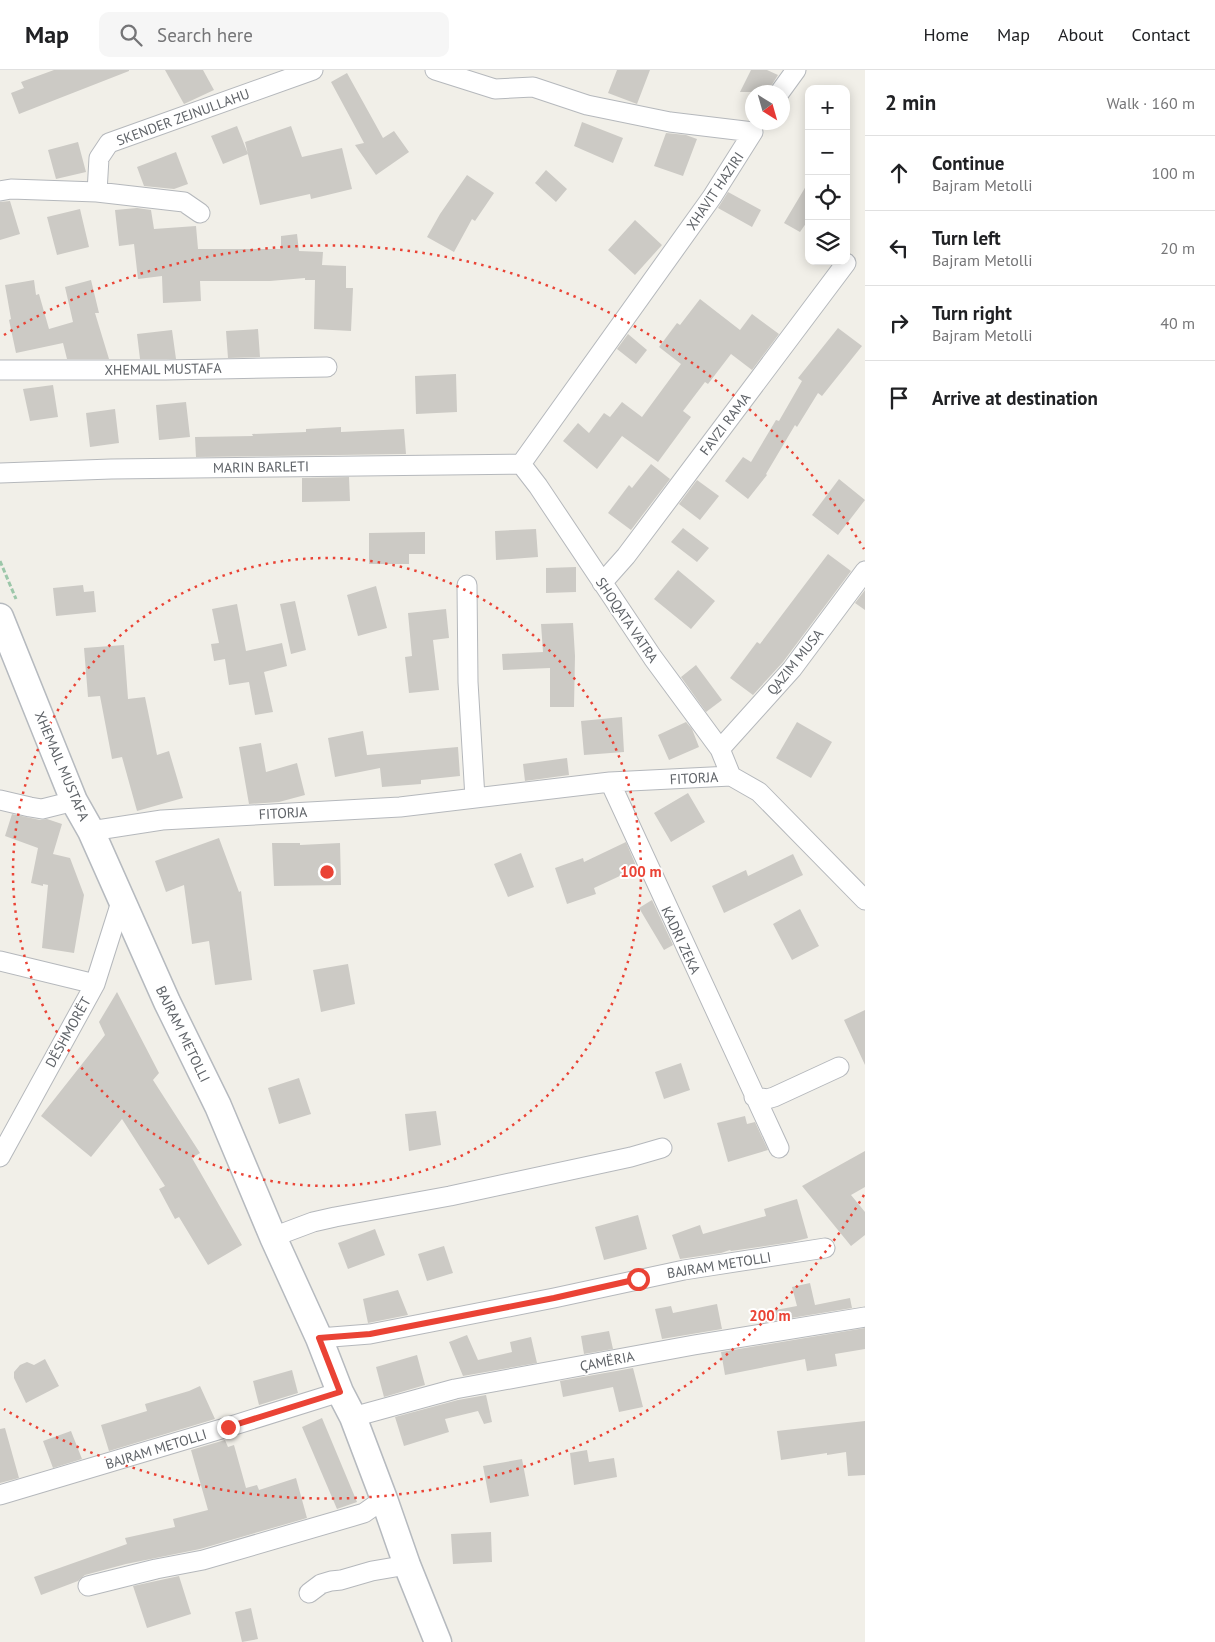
<!DOCTYPE html>
<meta charset="utf-8">
<style>
:root{--surface:#fff;--page:#f6f6f6;--text:#202124;--muted:#757577;--line:#e0e0e0}
body{margin:0;font-family:"PT Sans",sans-serif;background:var(--page);color:var(--text)}
.controls{position:absolute;right:15px;top:15px;display:grid;overflow:hidden;border-radius:10px;box-shadow:0 2px 12px #0003}
.controls button{width:45px;height:45px;display:grid;place-items:center;padding:0;border:0;border-bottom:1px solid var(--line);background:var(--surface);color:var(--text);font:25px sans-serif}
.compass{position:absolute;left:745px;top:15px;width:45px;height:45px;border-radius:50%;background:var(--surface);box-shadow:0 2px 12px #0003;rotate:143deg}
.stop{position:absolute;width:15px;height:15px;margin:-11px;border:4px solid #ea4335;border-radius:50%;background:#fff}
.stop.end{background:#ea4335;border-color:#fff;box-shadow:0 1px 5px #0008}
.list{margin:0;padding:0;list-style:none}
h2{display:flex;justify-content:space-between;align-items:center;height:65px;margin:0;padding:0 20px;font-size:21px}
h2 small{font-size:16px;font-weight:400;color:var(--muted)}
.list li{display:grid;grid-template-columns:32px 1fr auto;gap:15px;align-items:center;box-sizing:border-box;height:75px;padding:0 20px;border-top:1px solid var(--line)}
.list b{display:block;font-size:19px;white-space:nowrap}
.list p{margin:0;font-size:16px;white-space:nowrap;color:var(--muted)}
.list em{font-size:16px;font-style:normal;color:var(--muted)}
.icon{flex:none;width:28px;height:28px;fill:none;stroke:currentColor;stroke-width:2;stroke-linecap:round;stroke-linejoin:round}
.map{position:relative;flex:none;width:865px;height:1572px;overflow:hidden}
header{display:flex;align-items:center;gap:30px;box-sizing:border-box;height:70px;padding:0 25px;background:var(--surface);border-bottom:1px solid var(--line)}
header strong{font-size:24px}
nav{display:flex;gap:28px;margin-inline-start:auto;font-size:18px}
.search{width:350px;height:45px;background:var(--page);display:flex;align-items:center;gap:12px;box-sizing:border-box;padding:0 18px;border-radius:10px;color:var(--muted);font-size:19px}
main{display:flex}
aside{flex:1;background:var(--surface)}
.map>svg:first-child{display:block}
</style>
<header>
<strong>Map</strong>
<div class="search"><svg class="icon" aria-label="search" viewBox="0 0 24 24"><circle cx="10" cy="10" r="6"/><path d="M15 15l6 6"/></svg>Search here</div>
<nav><a>Home</a><a>Map</a><a>About</a><a>Contact</a></nav>
</header>
<main>
<div class="map">
<svg width="865" height="1572" viewBox="0 0 865 1572">
<rect width="100%" height="100%" fill="#f1efe8"/>
<path fill="#cccac5" d="M54,0H129V1L19,44L11,23L24,18L21,12Z
M165,0H203L214,20L184,34Z
M617,0H650L637,34L608,23Z
M751,0H767L778,5L771,16L769,22H740Z
M347,3L383,68L394,61L409,82L376,105L355,75L364,73L331,12Z
M582,52L623,68L613,93L574,76Z
M237,56L248,84L223,94L211,66Z
M291,56L302,87L342,78L352,119L311,129L310,124L260,135L245,72Z
M666,63L686,65L697,69L683,106L654,96Z
M78,72L86,102L56,109L48,80Z
M176,82L188,114L174,119L144,116L137,97Z
M546,100L567,119L556,132L535,113Z
M467,105L494,123L475,151L472,149L454,182L427,167L440,144Z
M809,111V149L800,162L784,153Z
M728,122L761,140L752,157L718,138Z
M10,131L20,164L0,170V132Z
M137,138L151,140L154,159L196,156L198,179H281V166L297,164L299,181L323,182L322,195L346,196V218H353L351,261L314,259L315,210H305V208L270,211H200L201,231L163,233L162,206L138,209L134,174L119,176L115,140Z
M80,139L89,177L57,185L47,147Z
M635,150L662,175L635,205L608,180Z
M34,210L36,225L39,224L49,259L73,252L65,217L91,210L99,243H95L109,289H67L63,273L16,283L9,250L11,249L5,215Z
M700,229L740,260L752,244L779,264L752,300L731,284L708,314L705,312L683,341L691,347L658,392L622,366L597,399L563,371L578,353L589,363L604,343L610,347L622,332L642,347L681,294L659,277L677,253L680,255Z
M838,258L862,276L822,326L818,323L797,357L795,355L766,404L767,405L748,429L725,411L743,387L751,392L776,350L779,351L802,311L798,308Z
M258,259L260,287L228,288L226,261Z
M172,260L176,289H140L137,264Z
M628,264L647,280L636,294L617,279Z
M456,304L457,342L416,344L415,306Z
M53,315L58,347L30,351L23,319Z
M186,332L190,367L159,370L156,335Z
M115,339L119,373L90,377L86,343Z
M341,357V362L404,359L406,384L196,387L195,367L253,366L252,364L306,362V359Z
M651,394L670,409L631,460L608,443L629,415L632,418Z
M349,407L350,431L302,432V408Z
M839,409L865,430L838,465L812,445Z
M697,410L719,426L700,450L679,434Z
M683,458L709,478L697,492L671,472Z
M536,459L538,487L496,490L495,461Z
M425,462V484H409V494H369V463Z
M828,484L851,501L783,592L753,625L730,608L757,572L760,574Z
M576,497V522L546,523V498Z
M678,500L715,531L691,559L654,529Z
M83,515L84,522L94,521L96,542L56,546L53,518Z
M376,516L387,558L358,566L347,525Z
M865,520V540L855,533Z
M295,531L306,580L291,584L280,534Z
M237,534L246,581L282,573L287,596L264,602L273,642L255,645L249,612L229,615L225,589L214,591L211,574L219,573L212,539Z
M446,539L449,568L433,570L439,620L409,623L405,587L412,586L408,543Z
M573,553L575,586L574,637H550V598L503,600L502,584L543,582L541,554Z
M124,575L128,629L145,627L157,685L169,681L183,728L137,741L122,687L112,689L100,626L88,627L84,578Z
M696,595L722,630L706,642L681,607Z
M622,647L624,682L584,685L581,651Z
M686,652L692,659L699,677L669,690L658,665Z
M797,652L832,672L811,708L776,688Z
M363,661L367,685L458,677L460,706L421,710V714L382,717L380,698L335,707L328,668Z
M261,673L266,702L297,693L305,725L279,732L249,734L239,677Z
M567,688L569,705L525,711L523,694Z
M688,723L705,752L671,772L654,743Z
M12,744L40,750L47,749L62,754L53,784L70,788L84,825L74,883L42,878L48,815L43,814V816L31,813L38,778L5,766Z
M219,768L239,822L241,821L252,910L215,915L209,871L192,874L184,815L166,822L155,791Z
M626,772L637,798L594,818L596,824L567,834L555,798L583,788L584,792Z
M272,773H300V775L340,773L341,815L274,816Z
M521,783L534,817L508,827L494,794Z
M793,784L803,805L724,843L712,816L746,800L748,806Z
M652,830L673,875L664,880L639,838Z
M800,839L819,876L792,890L773,854Z
M348,894L355,934L321,942L313,900Z
M117,922L159,1003L153,1010L200,1083L192,1088L242,1175L208,1195L179,1147L175,1149L159,1119L165,1116L122,1049L91,1087L41,1046L105,965L99,952Z
M865,940V995L844,950Z
M681,993L690,1020L664,1029L655,1002Z
M299,1008L311,1044L279,1054L268,1018Z
M436,1041L441,1075L409,1081L405,1044Z
M745,1046L747,1054L755,1052L768,1080L728,1092L717,1053Z
M865,1081V1117L851,1125L865,1142V1165L851,1176L802,1116Z
M797,1129L808,1168L792,1172L731,1181L730,1180L721,1183L680,1189L672,1165L700,1155L703,1164L766,1146L764,1139Z
M638,1145L647,1179L604,1190L595,1157Z
M375,1159L385,1185L348,1199L338,1173Z
M444,1176L453,1203L427,1211L418,1184Z
M810,1213L815,1235L850,1228L852,1238L760,1253L759,1243L797,1236L792,1217Z
M398,1220L408,1245L368,1253L363,1229Z
M717,1234L722,1259L662,1269L655,1239L671,1236L673,1243Z
M865,1258V1279L835,1284L837,1296L807,1301L805,1289L725,1305L721,1282Z
M609,1261L613,1279L584,1284L581,1266Z
M467,1265L478,1290L512,1282L510,1272L531,1267L537,1293L463,1306L449,1272Z
M417,1285L425,1315L384,1327L376,1297Z
M45,1289L59,1316L26,1333L14,1308V1302L20,1295L27,1292L34,1295Z
M633,1298L643,1337L619,1342L613,1317L563,1327L560,1311Z
M292,1300L298,1323L259,1335L253,1311Z
M200,1316L215,1349L109,1381L101,1355L147,1341L145,1334L189,1321Z
M486,1325L492,1352L484,1354L478,1341L445,1349L449,1362L404,1376L395,1347L458,1330Z
M322,1348L357,1432L337,1439L302,1357Z
M865,1351V1405L848,1406L846,1382L827,1385V1383L781,1390L777,1361Z
M5,1358L19,1408L0,1413V1359Z
M71,1361L82,1389L53,1398L43,1371Z
M225,1370L228,1377L234,1375L246,1418L257,1415L259,1420L296,1408L307,1448L200,1479L126,1494L85,1505L78,1511L41,1525L34,1507L127,1474L125,1468L175,1457L173,1449L208,1440L191,1380Z
M587,1380L589,1392L614,1388L617,1407L574,1415L570,1383Z
M522,1389L529,1426L490,1433L483,1396Z
M491,1462L492,1492L453,1494L451,1464Z
M179,1506L191,1544L147,1558L133,1516Z
M251,1538L258,1569L242,1572L235,1542Z"/>
<g fill="none" stroke-linecap="round" stroke-linejoin="round">
<defs>
<path id="street" d="M435,0L495,19L533,17L587,35L670,52L753,62L712,127L521,394
M780,22L796,0
M0,121L11,119L97,122L99,88L109,73L313,0
M97,122L184,132L200,143
M0,300H166L327,297
M521,394L538,416L653,588L720,679L731,706
M0,403L111,399L521,394
M602,513L626,486L846,193
M467,515L468,612L475,728
M720,679L792,599L865,501
M610,712L779,1078
M0,730L30,737L42,739L74,731
M91,761L162,750L400,737L610,712L731,706L759,722L865,830
M0,891L95,914
M754,1027L767,1029L774,1027L839,997
M0,1087L95,914L121,832
M273,1167L313,1152L335,1147L450,1126L631,1087L662,1078
M319,1268L370,1264L554,1228L684,1200L825,1178
M353,1347L455,1319L694,1275L865,1247
M0,1425L228,1357L340,1322
M88,1516L156,1499L203,1490L364,1443L384,1429
M309,1523L321,1514L331,1511L341,1510L372,1501L407,1495"/>
<path id="secondary" d="M0,547L74,731L91,761L167,932L218,1036L273,1167L319,1268L340,1322L353,1347L384,1429L407,1495L438,1572"/>
</defs>
<use href="#street" stroke="#b5b8bc" stroke-width="21"/>
<use href="#secondary" stroke="#b6babf" stroke-width="29"/>
<path stroke="#9cc7a9" stroke-width="3" stroke-dasharray="5 2.5" stroke-linecap="butt" d="M0,491L16,529"/>
<use href="#street" stroke="#fff" stroke-width="19"/>
<use href="#secondary" stroke="#fff" stroke-width="26"/>
</g>
<g fill="none" stroke-linecap="round" stroke-linejoin="round">
<path stroke="#ea4335" stroke-width="6" d="M228,1357L340,1322L319,1268L370,1264L554,1228L638,1209"/>
</g>
<g fill="none" stroke="#ea4335" stroke-width="2.5" stroke-dasharray="2.5 5">
<circle cx="327" cy="802" r="314"/>
<path d="M864 1125A627 627 0 0 1 4 1339M4 265A627 627 0 0 1 864 479"/>
</g>
<g text-anchor="middle" dominant-baseline="central" stroke-width="4" stroke-linejoin="round" paint-order="stroke">
<g font-size="14" fill="#5f6368" stroke="#fff">
<text transform="translate(183 47) rotate(-20)">SKENDER ZEJNULLAHU</text>
<text transform="translate(715 121) rotate(-56)">XHAVIT HAZIRI</text>
<text transform="translate(163 299) rotate(-1)">XHEMAJL MUSTAFA</text>
<text transform="translate(725 354) rotate(-53)">FAVZI RAMA</text>
<text transform="translate(261 397) rotate(-1)">MARIN BARLETI</text>
<text transform="translate(627 550) rotate(56)">SHOQATA VATRA</text>
<text transform="translate(795 592) rotate(-51)">QAZIM MUSA</text>
<text transform="translate(62 696) rotate(67)">XHEMAJL MUSTAFA</text>
<text transform="translate(694 708) rotate(-3)">FITORJA</text>
<text transform="translate(283 743) rotate(-3)">FITORJA</text>
<text transform="translate(681 870) rotate(65)">KADRI ZEKA</text>
<text transform="translate(68 962) rotate(-61)">DËSHMORËT</text>
<text transform="translate(183 964) rotate(64)">BAJRAM METOLLI</text>
<text transform="translate(719 1195) rotate(-9)">BAJRAM METOLLI</text>
<text transform="translate(607 1291) rotate(-11)">ÇAMËRIA</text>
<text transform="translate(156 1379) rotate(-17)">BAJRAM METOLLI</text>
</g>
</g>
<circle cx="327" cy="802" r="8" fill="#ea4335" stroke="#fff" stroke-width="2.5"/>
<g font-size="15" text-anchor="middle" font-weight="bold" fill="#ea4335" stroke="#fff" stroke-width="4" stroke-linejoin="round" paint-order="stroke">
<text x="641" y="807">100 m</text>
<text x="770" y="1251">200 m</text>
</g>
</svg>
<div class="controls">
<button>+</button>
<button>−</button>
<button><svg class="icon" aria-label="locate" viewBox="0 0 24 24"><circle cx="12" cy="12" r="6"/><path d="M12 2v4M12 18v4M2 12h4M18 12h4"/></svg></button>
<button><svg class="icon" aria-label="layers" viewBox="0 0 24 24"><path d="M12 4l9 5-9 5-9-5zM3 14l9 5 9-5"/></svg></button>
</div>
<svg class="compass" viewBox="-18 -18 36 36"><path d="M0-13l5 13h-10z" fill="#e53935"/><path d="M0 13l5-13h-10z" fill="#757577"/></svg>
<div class="stop" style="left:638px;top:1209px"></div>
<div class="stop end" style="left:228px;top:1357px"></div>
</div>
<aside>
<h2>2 min<small>Walk · 160 m</small></h2>
<ul class="list">
<li><svg class="icon" aria-label="ahead" viewBox="0 0 24 24"><path d="M12 20V5M6 11l6-6 6 6"/></svg><div><b>Continue</b><p>Bajram Metolli</p></div><em>100 m</em></li>
<li><svg class="icon" aria-label="left" viewBox="0 0 24 24"><path d="M17 20v-9H6M10 6l-5 5 5 5"/></svg><div><b>Turn left</b><p>Bajram Metolli</p></div><em>20 m</em></li>
<li><svg class="icon" aria-label="right" viewBox="0 0 24 24"><path d="M7 20v-9h11M14 6l5 5-5 5"/></svg><div><b>Turn right</b><p>Bajram Metolli</p></div><em>40 m</em></li>
<li><svg class="icon" aria-label="arrive" viewBox="0 0 24 24"><path d="M6 21V4h12l-3 4 3 4H6"/></svg><div><b>Arrive at destination</b></div></li>
</ul>
</aside>
</main>
